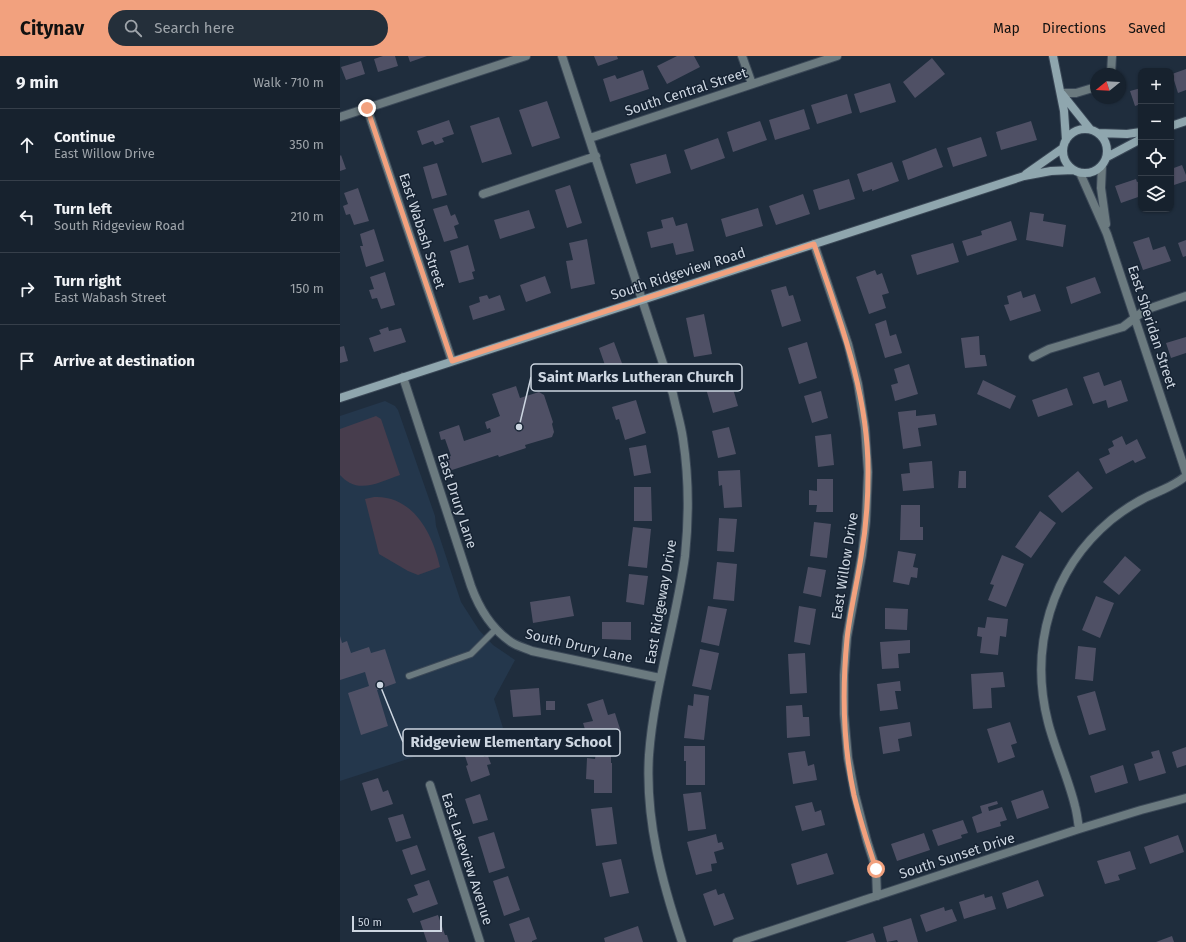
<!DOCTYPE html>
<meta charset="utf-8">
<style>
:root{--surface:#17222e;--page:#242f3a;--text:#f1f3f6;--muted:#9ea4aa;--line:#363f4a;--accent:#f2a17e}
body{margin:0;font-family:"Fira Sans",sans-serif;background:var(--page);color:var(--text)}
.controls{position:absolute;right:12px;top:12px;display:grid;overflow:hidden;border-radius:8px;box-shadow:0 1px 3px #0004}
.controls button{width:36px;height:36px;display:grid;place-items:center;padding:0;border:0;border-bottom:1px solid var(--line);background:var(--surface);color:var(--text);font:20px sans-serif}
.compass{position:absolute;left:750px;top:12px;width:36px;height:36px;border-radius:50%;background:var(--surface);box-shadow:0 1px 3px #0004;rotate:252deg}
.scale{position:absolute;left:12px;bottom:10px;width:90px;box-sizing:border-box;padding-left:4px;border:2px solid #cdd6e1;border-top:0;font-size:11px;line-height:14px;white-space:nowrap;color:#cdd6e1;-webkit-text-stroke:3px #162333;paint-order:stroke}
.stop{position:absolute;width:12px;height:12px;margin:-9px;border:3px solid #f2a17e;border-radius:50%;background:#fff}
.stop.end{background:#f2a17e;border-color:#fff;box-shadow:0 1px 4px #0008}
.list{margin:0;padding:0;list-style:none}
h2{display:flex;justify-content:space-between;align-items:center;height:52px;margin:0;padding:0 16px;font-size:17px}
h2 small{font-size:13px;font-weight:400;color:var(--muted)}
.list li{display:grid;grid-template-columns:26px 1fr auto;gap:12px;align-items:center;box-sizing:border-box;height:72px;padding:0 16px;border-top:1px solid var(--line)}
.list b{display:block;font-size:15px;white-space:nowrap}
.list p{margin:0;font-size:13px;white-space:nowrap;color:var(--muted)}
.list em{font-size:13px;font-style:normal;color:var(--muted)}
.icon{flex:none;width:22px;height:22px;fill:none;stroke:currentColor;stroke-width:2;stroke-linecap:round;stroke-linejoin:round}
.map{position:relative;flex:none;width:846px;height:886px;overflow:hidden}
header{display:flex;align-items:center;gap:24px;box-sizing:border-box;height:56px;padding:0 20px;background:var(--accent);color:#111}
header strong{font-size:19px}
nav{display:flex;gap:22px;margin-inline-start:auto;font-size:14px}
.search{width:280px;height:36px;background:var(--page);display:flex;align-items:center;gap:10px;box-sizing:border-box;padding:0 14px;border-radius:22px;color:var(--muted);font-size:15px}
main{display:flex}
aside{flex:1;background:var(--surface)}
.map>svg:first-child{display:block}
</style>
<header>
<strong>Citynav</strong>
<div class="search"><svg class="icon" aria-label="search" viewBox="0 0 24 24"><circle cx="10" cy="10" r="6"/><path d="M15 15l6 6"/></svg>Search here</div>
<nav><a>Map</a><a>Directions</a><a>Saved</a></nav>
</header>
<main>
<aside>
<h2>9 min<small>Walk · 710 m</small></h2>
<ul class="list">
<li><svg class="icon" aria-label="ahead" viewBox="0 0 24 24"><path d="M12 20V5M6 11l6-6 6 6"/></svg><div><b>Continue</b><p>East Willow Drive</p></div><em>350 m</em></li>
<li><svg class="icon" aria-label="left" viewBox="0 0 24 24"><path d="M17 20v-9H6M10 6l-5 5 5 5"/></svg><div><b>Turn left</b><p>South Ridgeview Road</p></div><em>210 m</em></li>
<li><svg class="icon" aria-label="right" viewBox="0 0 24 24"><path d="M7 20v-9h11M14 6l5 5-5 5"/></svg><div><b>Turn right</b><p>East Wabash Street</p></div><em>150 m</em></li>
<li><svg class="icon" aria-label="arrive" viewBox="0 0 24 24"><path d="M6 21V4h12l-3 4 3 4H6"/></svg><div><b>Arrive at destination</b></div></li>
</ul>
</aside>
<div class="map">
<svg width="846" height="886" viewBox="0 0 846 886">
<rect width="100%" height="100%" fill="#1f2d3d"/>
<path fill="#24374c" d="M45,345L55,350L58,354L95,460L96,470L121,546L139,574L153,589L175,604L154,643L163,672L0,725V360Z"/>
<path fill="#473d4d" d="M36,360L41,363L60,419C45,424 25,435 10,427C6,425 3,422 0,419V373Z
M34,441C73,439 93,478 100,511L78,519L68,515L39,498L25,443Z"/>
<path fill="#4f5065" d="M43,0H55L58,10L38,16L34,3Z
M68,0H87L70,6Z
M254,0H277L278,3L258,10Z
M337,0H354L360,11L327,28L317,10Z
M592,2L605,18L575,42L563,26Z
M21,5L25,18L6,24L1,11Z
M846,13V34L838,37L832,18Z
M303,14L309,33L270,46L263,23L275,19L277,23Z
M550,27L556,46L520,57L514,38Z
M801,32V48L795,50L790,35Z
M507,38L512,57L477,68L471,49Z
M207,45L220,82L192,91L179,54Z
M464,53L470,73L435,84L429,64Z
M159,61L172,98L142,107L130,70Z
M109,64L114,78L102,82L104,86L95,89L93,85L82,89L77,75Z
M420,65L427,84L393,96L387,76Z
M691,65L697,84L661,94L656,76Z
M641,81L647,100L613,111L607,92Z
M378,82L385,102L351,114L344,94Z
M596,92L603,111L568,124L562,105Z
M326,98L331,117L296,128L290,108Z
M1,99L6,113L0,115V100Z
M552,106L559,125L532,135V133L523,136L517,118Z
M97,107L107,139L92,143L83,111Z
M842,109L846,119V125L831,130V113Z
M509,123L515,143L479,154L473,134Z
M796,123L797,126L801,125V140L781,147L775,130Z
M230,129L242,167L227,172L215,134Z
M18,132L29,165L14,169L10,158L6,159L3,150L8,148L4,137Z
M463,138L470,158L436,169L429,150Z
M107,149L111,160L115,158L119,168L114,170L118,182L104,186L93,153Z
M418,152L423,170L386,181L381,163Z
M189,154L195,172L160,183L154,164Z
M690,156L704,158L703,165L726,169L723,191L686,184Z
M333,161L336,170L347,167L354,195L336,199L333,187L311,192L307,176L323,172L321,164Z
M671,165L677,184L627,200L622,185L642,179L641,175Z
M34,173L44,205L26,211L20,190H23L20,178Z
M809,181L813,194L825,190L831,205L803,214L793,186Z
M247,183L255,228L231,233L226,205L233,204L229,187Z
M846,184V200L843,201L838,187Z
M613,187L619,206L577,219L571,199Z
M128,189L135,215L132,216L134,223L119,227L110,195Z
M535,214L537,219L542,217L549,237L542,239L546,252L529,258L516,221Z
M45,216L55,249L41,253L37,242L32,243L29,234L34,233L30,221Z
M205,220L211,237L186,246L180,229Z
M755,221L761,237L731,248L726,231Z
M446,230L449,240L453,239L461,265L442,271L431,234Z
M681,235L683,242L695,238L701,255L670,265L664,249L669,248L667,240Z
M147,239L149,243L160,239L165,254L133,264L129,250L140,246L139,241Z
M364,258L372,298L354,301L346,262Z
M546,264L550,280L556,278L562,297L545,302L535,268Z
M48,271L49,275L61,272L66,286L34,296L29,282L41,278L39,274Z
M639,280L640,299H645L647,310L625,312L621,282Z
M846,281V297L831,302L826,287Z
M274,286L289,326L273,332L259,292Z
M467,286L477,322L459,328L448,292Z
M4,290L8,305L0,307V291Z
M569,308L578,338L555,345L551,329L558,327L554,313Z
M382,316L385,328L391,326L398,350L373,357L363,322Z
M759,316L764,330L781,324L788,345L768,352L766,344L753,348L743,321Z
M643,324L676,340L670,353L637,338Z
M176,330L180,342L199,336L204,339L213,366L212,368L214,376L212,381L185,389L186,392L159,401L158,399L109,415L105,402L111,400L105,383L101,384L99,376L119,369L124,385L151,376L150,372L147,373L145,366L160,360L152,338Z
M727,332L733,349L698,361L692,344Z
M481,335L488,362L472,367L464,340Z
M296,344L306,377L285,384L279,363L276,364L272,351Z
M576,354V360L595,358L597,369L578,372L581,390L563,393L558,356Z
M389,371L396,398L378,402L372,375Z
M491,378L494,409L478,411L475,380Z
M782,380L786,389L797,383L806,402L795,407L793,404L766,418L759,403L770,398L768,393L774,390L772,385Z
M306,389L311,417L294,420L289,392Z
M592,405L594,432L563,435L561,418L570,417L569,407Z
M400,414L402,451L384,452L382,429L379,430L378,415Z
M619,415H626V432H618Z
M738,415L753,432L722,457L708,440Z
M477,423H493V456H476L477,449H469V434L477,435Z
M294,431H311L312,465H294Z
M561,449H580V471H583V484H560Z
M700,455L716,467L691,502L675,491Z
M379,462L397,463L394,496L377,495Z
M474,466L491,468L487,502L470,500Z
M293,471L311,473L307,512L288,510Z
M558,495L576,498L573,511L578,512L577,522L571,521L569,529L553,526Z
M662,499L684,508L666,551L648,544L654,529L650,528Z
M785,500L801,514L779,539L763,526Z
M377,506L397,508L394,545L373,543Z
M468,511L486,514L481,541L463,537Z
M289,518L308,520L304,549L286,546Z
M230,540L234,560L193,567L190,546Z
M756,540L774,547L760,582L742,574Z
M368,550L387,553L379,590L361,586Z
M459,550L476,553L470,589L454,586Z
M545,552L568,553L567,574L545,573Z
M647,561L668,563L666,581L660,580L658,599L640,597L642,581L637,580L638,571L645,572Z
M262,566H291V584L262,583Z
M0,580L2,587L7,585L11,597L29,591L31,597L45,593L56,627L37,634L48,670L21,679L8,637L29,630L25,616L0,624Z
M570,584V597L558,598L559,612L542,613L540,586Z
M738,590L756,592L753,625L735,623Z
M360,593L379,597L371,634L352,630Z
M465,597L467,637L450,638L448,598Z
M663,616L665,631L651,632L652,652L633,653L631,618Z
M560,625L561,635H555L558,653L540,655L537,628Z
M199,632L201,659L173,661L170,634Z
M755,635L766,674L749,679L737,640Z
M354,638L369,640L364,684L344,682L348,649L353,650Z
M263,643L268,659L275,657L281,676L249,686L243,667L253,665L247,648Z
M206,645H215V654H206Z
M462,649L463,661H469L470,680L447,682L446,650Z
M570,666L572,680L558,683L560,695L543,698L539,671Z
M670,666L677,687L671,689L675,701L658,707L647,673Z
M139,688L144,701L148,700L151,708L147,709L150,719L131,726L126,710L128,709L123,694Z
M344,690H365V729H346V705H344Z
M846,691V709L837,712L832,696Z
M819,694L826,717L799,725L794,708L813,702L811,696Z
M465,695L468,710L474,708L477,724L453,728L448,697Z
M256,696H271V707H272V737H254V724L246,723L247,702L255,703Z
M783,709L788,727L755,737L750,720Z
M38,722L43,736L48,734L53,748L31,755L22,727Z
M703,734L709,752L677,763L671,745Z
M361,736L366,773L348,775L343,738Z
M140,738L148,764L133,768L125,743Z
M657,745L658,748L648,751L649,755L662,751L667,764L660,766L661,770L637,777L632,761L642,757L640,750Z
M472,746L475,756L481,754L485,769L462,775L455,750Z
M272,751L277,788L256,790L251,753Z
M63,758L71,782L56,786L48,762Z
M623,764L628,777L621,779L622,782L598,790L592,774Z
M154,776L165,812L149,817L138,781Z
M584,777L590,794L557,805L551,788Z
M376,778L378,787L382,786L384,793L374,796L377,807L371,808L372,815L356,819L347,786Z
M838,779L844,796L810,808L804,791Z
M77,789L86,814L71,819L62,794Z
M790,795L796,813L778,819L780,824L765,828L757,805Z
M487,797L494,818L457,829L451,808Z
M281,803L289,837L270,841L262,807Z
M168,820L180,854L164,860L153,825Z
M89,824L98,848L73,857L67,843L78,839L74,829Z
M698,824L704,840L667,853L662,837Z
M376,833L378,839L384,837L394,863L374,870L363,838Z
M644,838L645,842L652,840L656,853L624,863L619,846Z
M604,851L605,855L612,853L617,865L586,876L580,859Z
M98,859L105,879H107L109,886H87L80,865Z
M189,861L197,883L192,885V886H175L169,868Z
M571,862L578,886H558L557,884L547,886L543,871Z
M298,870L303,886H265L264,882Z
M533,877L536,886H505Z
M832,880L834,886H816Z"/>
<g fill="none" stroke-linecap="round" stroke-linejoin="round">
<defs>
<path id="lane" d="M69,620L131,598L156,573"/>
<path id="street" d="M222,0L333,338C336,353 341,368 343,383C349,422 349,461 345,500C336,567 314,632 309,699C305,764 322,826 342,886
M402,0L412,28
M771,18L772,0
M721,37H736L756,31
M27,52L112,305
M0,61L186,0
M250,82L497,0
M762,110L761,132L766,168
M740,117L767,178L846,417
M143,138L256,100
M474,188L508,288L518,328L525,372L528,416L526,465L522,499L507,581L504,619V658L508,702L515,739L527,785L536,813L537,840
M693,301L709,293L783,271L805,254L846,240
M63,321L131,530C139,552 152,573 171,586C177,590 185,592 192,595L320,622
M90,729L140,886
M739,773C738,766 737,757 735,750C728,721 715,694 708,666C689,592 711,514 771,464C786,452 802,442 820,435C831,430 836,428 846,420
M397,886L739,773L801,754L846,742"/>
<path id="secondary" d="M713,0L724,55L726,84
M722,38L750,73
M831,70L846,65
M723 95a22 22 0 1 1 44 0a22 22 0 1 1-44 0Z
M758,77L787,78L801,76
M767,101L801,83
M686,118L723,92
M0,342L684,120L711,115L733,114"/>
</defs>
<use href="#lane" stroke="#3b4857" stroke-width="8"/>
<use href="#street" stroke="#3b4857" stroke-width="10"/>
<use href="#secondary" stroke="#3b4857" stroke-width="10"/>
<use href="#lane" stroke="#6b7a7f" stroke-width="6"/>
<use href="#street" stroke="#6b7a7f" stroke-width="8"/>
<use href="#secondary" stroke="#8fa6ae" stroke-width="8"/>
</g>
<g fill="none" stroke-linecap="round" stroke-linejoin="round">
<path stroke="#f2a17e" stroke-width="5" d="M27,52L112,305L474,188C499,262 529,338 528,418C528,445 526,473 521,501C517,528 510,555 507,583C502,635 503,688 514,739C520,764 528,789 536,813"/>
</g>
<g text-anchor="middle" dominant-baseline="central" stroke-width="3" stroke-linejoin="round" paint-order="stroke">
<g font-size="14" fill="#cdd6e1" stroke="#162333">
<text transform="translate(346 36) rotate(-18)">South Central Street</text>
<text transform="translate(82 175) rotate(72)">East Wabash Street</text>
<text transform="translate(338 218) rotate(-18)">South Ridgeview Road</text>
<text transform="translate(812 271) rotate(72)">East Sheridan Street</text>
<text transform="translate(117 445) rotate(72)">East Drury Lane</text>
<text transform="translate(505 510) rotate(-81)">East Willow Drive</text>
<text transform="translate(321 546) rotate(-80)">East Ridgeway Drive</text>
<text transform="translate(239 590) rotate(13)">South Drury Lane</text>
<text transform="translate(617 800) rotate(-18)">South Sunset Drive</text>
<text transform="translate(127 803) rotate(72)">East Lakeview Avenue</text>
</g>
</g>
<path fill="none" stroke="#cdd6e1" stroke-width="1.5" d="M179 371L191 321M40 629L63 686"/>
<g fill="#cdd6e1" stroke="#162333" stroke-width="1.5">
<circle cx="179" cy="371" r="4"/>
<circle cx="40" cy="629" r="4"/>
</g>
<g fill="#162333" stroke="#cdd6e1" stroke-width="1.5">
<rect x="191" y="308" width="211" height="27" rx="4"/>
<rect x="63" y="673" width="217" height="27" rx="4"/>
</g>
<g font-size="15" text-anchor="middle" font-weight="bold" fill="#cdd6e1">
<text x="296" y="326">Saint Marks Lutheran Church</text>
<text x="171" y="691">Ridgeview Elementary School</text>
</g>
</svg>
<div class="controls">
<button>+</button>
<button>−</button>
<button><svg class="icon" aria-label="locate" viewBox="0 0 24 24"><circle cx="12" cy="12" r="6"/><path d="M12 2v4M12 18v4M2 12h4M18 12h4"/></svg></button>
<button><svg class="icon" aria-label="layers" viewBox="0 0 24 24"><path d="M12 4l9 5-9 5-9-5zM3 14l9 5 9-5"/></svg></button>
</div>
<svg class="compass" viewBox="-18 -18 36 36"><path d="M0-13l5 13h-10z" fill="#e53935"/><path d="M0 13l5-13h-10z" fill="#9ea4aa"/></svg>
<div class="scale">50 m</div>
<div class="stop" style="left:536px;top:813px"></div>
<div class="stop end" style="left:27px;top:52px"></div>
</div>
</main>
